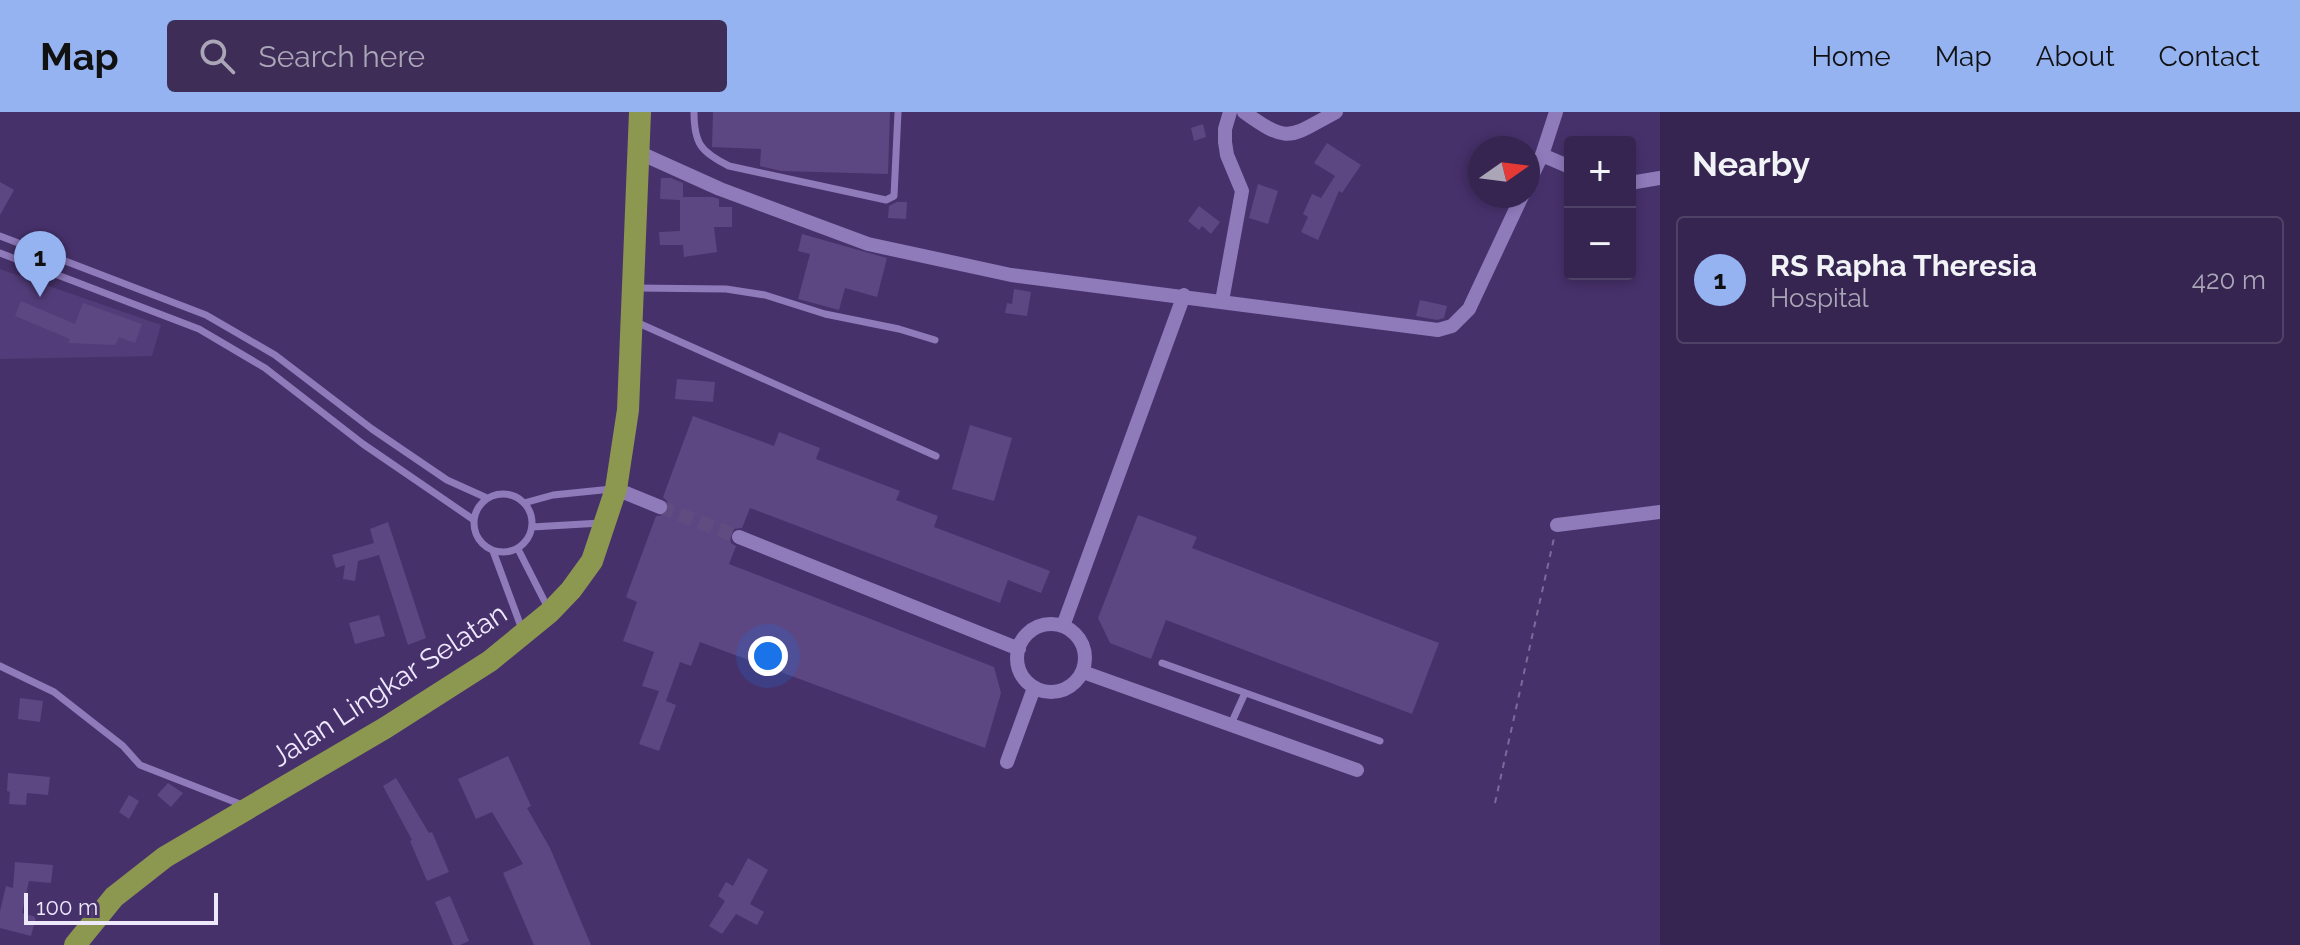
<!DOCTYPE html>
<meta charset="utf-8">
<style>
:root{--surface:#352550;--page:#3d2d57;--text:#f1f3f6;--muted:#aaa5b7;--line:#4f4267;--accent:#95b2f1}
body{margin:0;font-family:Raleway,sans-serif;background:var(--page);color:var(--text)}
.controls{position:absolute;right:24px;top:24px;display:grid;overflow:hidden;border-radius:8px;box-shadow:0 4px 12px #0003}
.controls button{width:72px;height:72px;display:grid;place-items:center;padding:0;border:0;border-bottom:2px solid var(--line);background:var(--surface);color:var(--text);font:40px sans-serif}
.compass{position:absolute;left:1468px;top:24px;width:72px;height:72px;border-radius:50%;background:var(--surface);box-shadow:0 4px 12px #0003;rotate:76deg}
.scale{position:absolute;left:24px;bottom:20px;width:194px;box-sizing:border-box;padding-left:8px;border:4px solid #eee8fd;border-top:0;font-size:22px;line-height:28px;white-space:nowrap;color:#eee8fd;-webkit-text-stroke:6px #47316b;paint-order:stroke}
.you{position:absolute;left:768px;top:544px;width:28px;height:28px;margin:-20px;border:6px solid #fff;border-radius:50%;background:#1a73e8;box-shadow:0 0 0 12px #1a73e833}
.badge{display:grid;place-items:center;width:52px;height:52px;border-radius:50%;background:var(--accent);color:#111;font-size:26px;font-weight:700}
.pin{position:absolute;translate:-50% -66px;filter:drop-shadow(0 2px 4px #0008)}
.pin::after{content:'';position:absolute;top:42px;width:28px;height:24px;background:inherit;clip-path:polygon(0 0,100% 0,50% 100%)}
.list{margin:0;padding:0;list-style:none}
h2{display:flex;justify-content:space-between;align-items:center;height:104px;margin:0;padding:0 32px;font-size:34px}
h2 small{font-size:26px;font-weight:400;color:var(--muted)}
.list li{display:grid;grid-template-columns:52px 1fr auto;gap:24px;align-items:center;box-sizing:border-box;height:128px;margin:0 16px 16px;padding:0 16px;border:2px solid var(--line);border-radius:8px}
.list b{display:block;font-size:30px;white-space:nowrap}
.list p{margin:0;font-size:26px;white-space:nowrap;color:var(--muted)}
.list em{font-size:26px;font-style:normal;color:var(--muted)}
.icon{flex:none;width:44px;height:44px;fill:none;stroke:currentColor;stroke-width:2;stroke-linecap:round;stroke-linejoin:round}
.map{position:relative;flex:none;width:1660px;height:833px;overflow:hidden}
header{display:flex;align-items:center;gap:48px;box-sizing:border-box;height:112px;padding:0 40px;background:var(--accent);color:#111}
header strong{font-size:38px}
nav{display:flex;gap:44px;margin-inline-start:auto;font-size:28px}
.search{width:560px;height:72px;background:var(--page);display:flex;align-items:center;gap:20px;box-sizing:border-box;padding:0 28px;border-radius:8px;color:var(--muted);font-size:30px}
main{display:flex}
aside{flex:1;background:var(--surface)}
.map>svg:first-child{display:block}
</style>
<header>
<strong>Map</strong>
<div class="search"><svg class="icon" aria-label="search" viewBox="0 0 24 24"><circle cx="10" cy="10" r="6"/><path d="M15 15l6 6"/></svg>Search here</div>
<nav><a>Home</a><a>Map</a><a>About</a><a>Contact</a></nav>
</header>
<main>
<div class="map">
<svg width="1660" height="833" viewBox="0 0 1660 833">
<rect width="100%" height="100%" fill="#47316b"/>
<path fill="#533c7a" d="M0,157L161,213L152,244L0,247Z"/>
<path fill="#5c4783" d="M713,0H890L888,62L781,59L760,54L761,37L712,35Z
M1203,12L1206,25L1194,29L1191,16Z
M1327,31L1361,53L1342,81L1339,79L1318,128L1301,120L1308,105L1303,102L1312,82L1321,86L1335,64L1314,51Z
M661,66H671L683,71V85H713L719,87V95H732V115H714L717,140L684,145L683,133H660L659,120L680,119V88L660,87Z
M0,70L14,78L0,103Z
M1258,72L1278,79L1268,112L1249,106Z
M897,90H907L906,107L888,106L889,94Z
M1199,94L1220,110L1211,122L1202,114L1199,118L1188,109Z
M802,122L887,146L877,185L845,176L839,198L798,187L810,142L798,139Z
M1014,177L1031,180L1027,204L1005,201L1007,191L1012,192Z
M1420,188L1447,194L1444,206L1437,208L1416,204Z
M21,189L75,212L83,191L142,212L135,231L119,225L115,233L68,231L70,227L15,204Z
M677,267L715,270L713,290L675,287Z
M693,304L774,334L779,320L820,336L816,347L900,379L896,388L938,404L934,415L1050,459L1041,481L1008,468L1000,491L750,396L742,416L733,417L730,422L731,431L736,434L729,452L994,555L1001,581L985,636L700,530L691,554L680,550L666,589L676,593L659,639L639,632L659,579L642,574L654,540L623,529L637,490L626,485L656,404L665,403L669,398L668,390L663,385Z
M970,313L1012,326L994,389L952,377Z
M1138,403L1197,425L1192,436L1439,531L1412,602L1166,508L1151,547L1110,531L1098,506Z
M388,410L426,526L408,533L379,443L358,449L355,469L343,467L345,453L336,456L332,443L374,431L370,417Z
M379,503L385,524L355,532L349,511Z
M20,586L43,589L40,610L18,607Z
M508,644L531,694L527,696L550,736L591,833H534L503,761L523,752L492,700L476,707L458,667Z
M8,661L50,665L48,683L27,681L26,693L9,692L10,680L7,679Z
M396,666L429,721L432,720L449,760L427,769L410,729L412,728L383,674Z
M168,671L183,681L171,695L157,683Z
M129,683L139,689L129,707L119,700Z
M748,746L768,758L750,792L764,800L757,813L736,802L722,822L709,814L725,789L718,784L726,770L733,774Z
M15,750L53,753L51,771L29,769L22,801L36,805L31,824L0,816V799L6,774L13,776Z
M450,784L469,829L460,833H453L435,790Z"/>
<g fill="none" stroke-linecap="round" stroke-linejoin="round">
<path stroke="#604c81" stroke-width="14" stroke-dasharray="14 7" stroke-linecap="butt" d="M660,395L739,425"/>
<path stroke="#7c6b99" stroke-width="2" stroke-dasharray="6 6" stroke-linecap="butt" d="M1495,691L1554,426"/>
<path stroke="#8f7aba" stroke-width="7" d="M694,0C694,32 701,40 729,54L886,88L894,84L898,0
M0,124L206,203L275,243L372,317L447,368L487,386
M0,141L199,217L265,256L363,332L474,408
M636,176L726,177L765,183L825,202L899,217L935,228
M636,210L936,344
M474 411a29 29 0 1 1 58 0a29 29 0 1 1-58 0Z
M524,391L553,383L612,377
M532,415L601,411
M518,437L548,496
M493,439L523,520
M1162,551L1380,629
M0,554L54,580L123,634L140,653L245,694
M1231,612L1245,581"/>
<path stroke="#8f7aba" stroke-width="14" d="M1244,0C1290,33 1289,25 1336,0
M640,41L720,77L868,132L1011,163L1438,218L1452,214L1469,197L1522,84
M1542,43L1570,55
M1630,71L1660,66
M1528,72L1542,43L1556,0
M1222,189L1242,79L1227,43L1225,30V17L1230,0
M616,377L660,395
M1557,413L1660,400
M739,425L1019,537
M1017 546a34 34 0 1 1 68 0a34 34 0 1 1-68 0Z
M1063,514L1184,183
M1083,560L1357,658
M1007,650L1034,576"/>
<path stroke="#8c9850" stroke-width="22" d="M75,833L114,785L165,745L385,616L490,549L550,500L571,478L592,449L616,377L628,298L640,0"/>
</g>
<g text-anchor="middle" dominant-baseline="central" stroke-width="7" stroke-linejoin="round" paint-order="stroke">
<g font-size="28" fill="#eee8fd" stroke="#47316b">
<text transform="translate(389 573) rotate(-33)">Jalan Lingkar Selatan</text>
</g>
</g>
</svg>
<div class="controls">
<button>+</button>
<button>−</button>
</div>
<svg class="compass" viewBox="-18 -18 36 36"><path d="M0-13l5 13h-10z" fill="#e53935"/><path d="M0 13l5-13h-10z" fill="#aaa5b7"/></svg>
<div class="scale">100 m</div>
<div class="you"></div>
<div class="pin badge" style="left:40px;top:185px">1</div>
</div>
<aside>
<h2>Nearby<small></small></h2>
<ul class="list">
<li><span class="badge">1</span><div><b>RS Rapha Theresia</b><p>Hospital</p></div><em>420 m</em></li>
</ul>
</aside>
</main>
